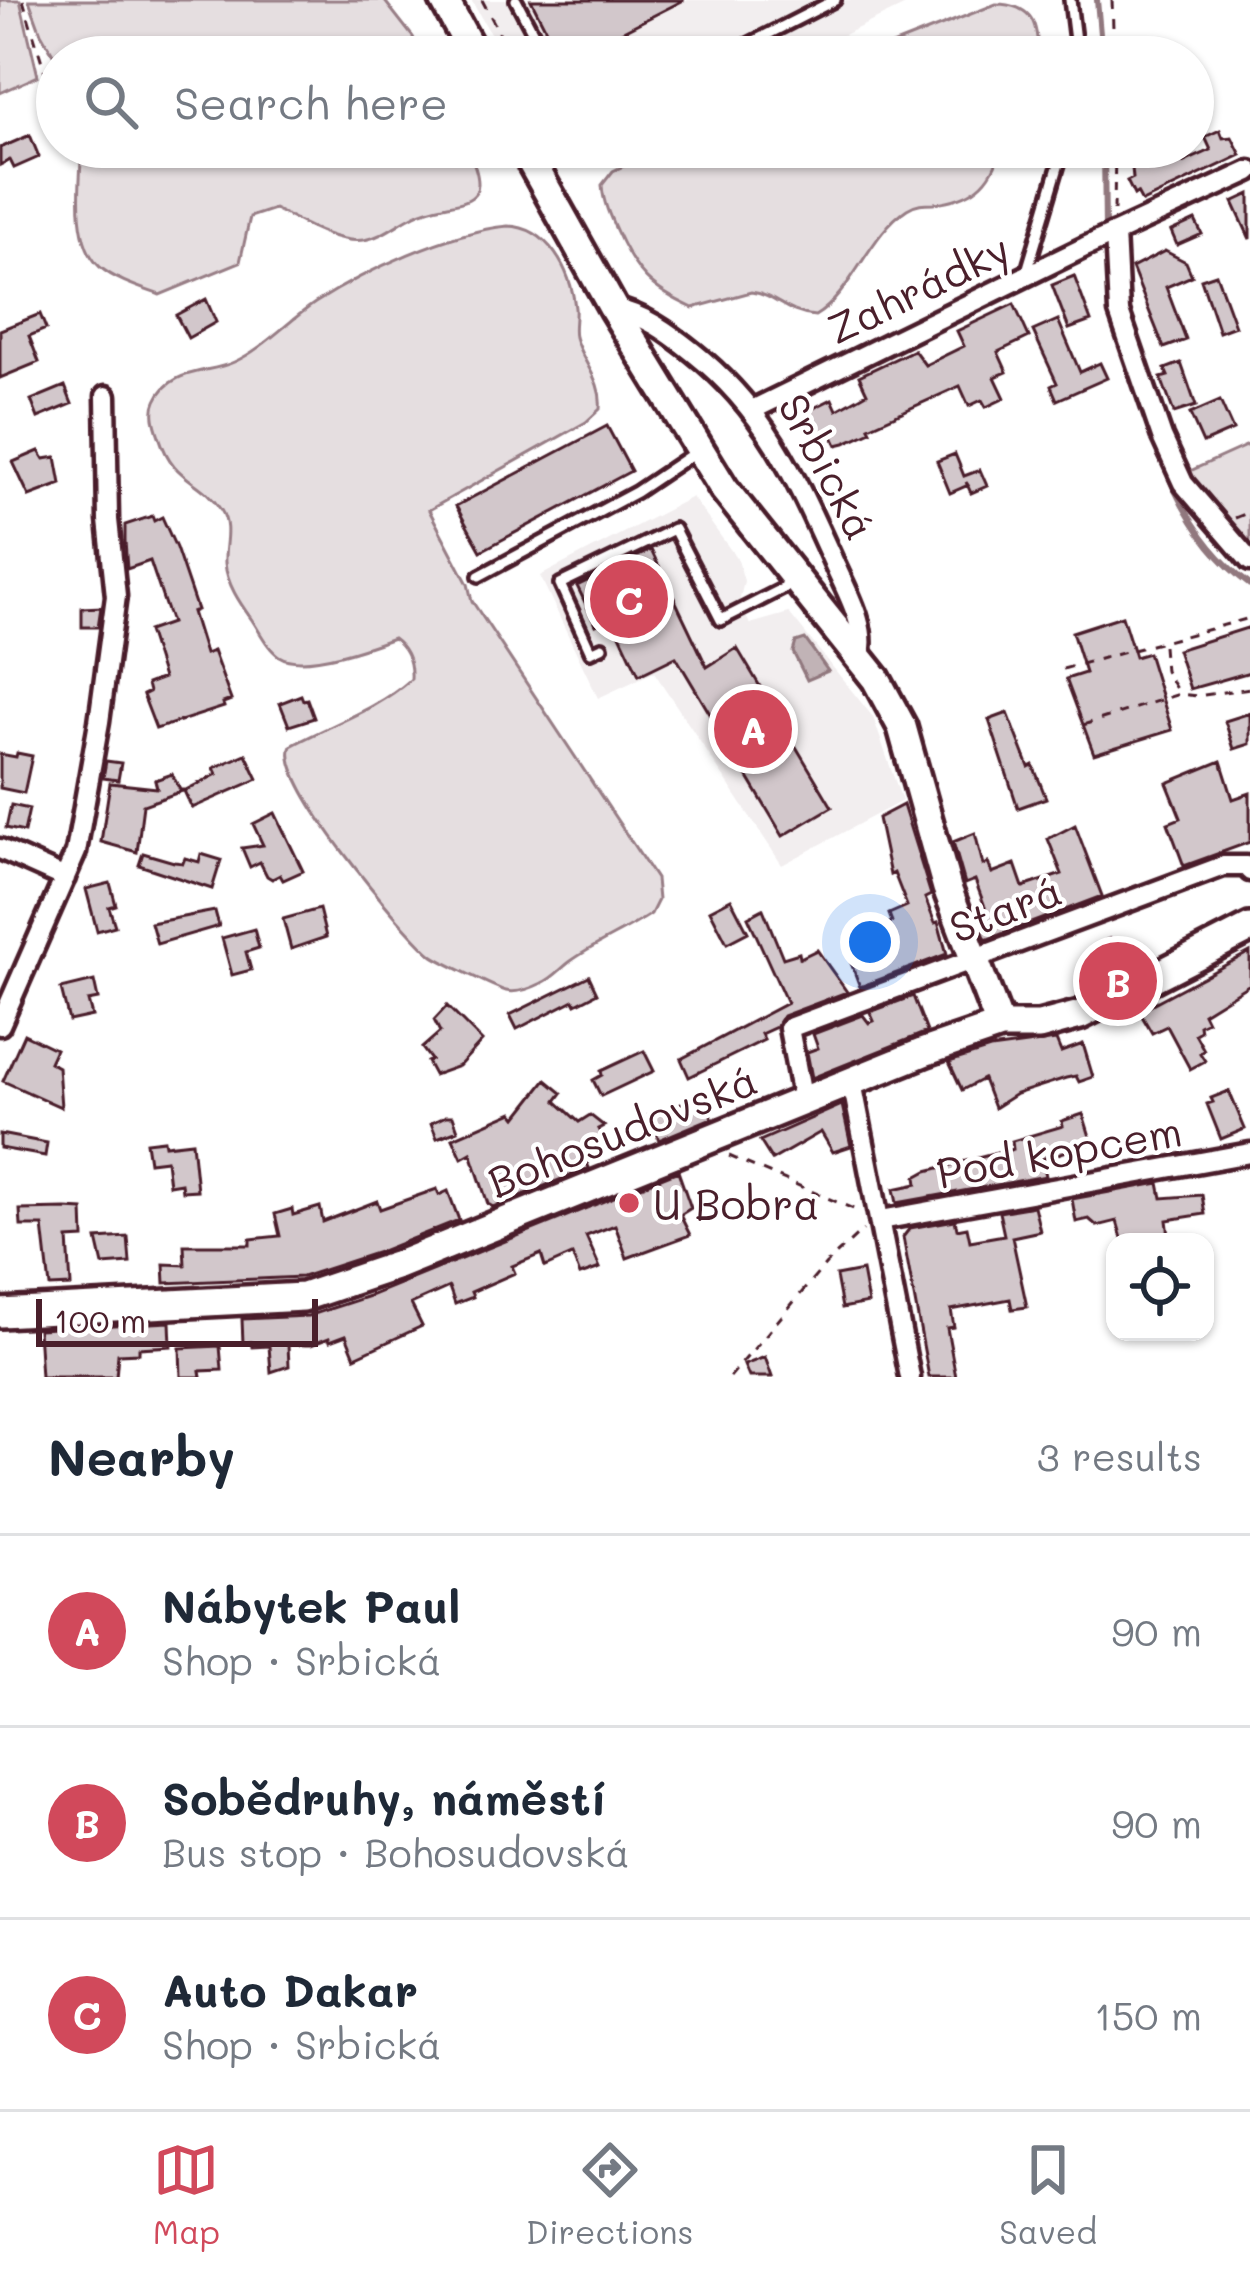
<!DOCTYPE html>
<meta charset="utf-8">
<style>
:root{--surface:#fff;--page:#f6f6f7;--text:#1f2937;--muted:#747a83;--line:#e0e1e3;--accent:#d1495b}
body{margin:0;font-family:Mali,sans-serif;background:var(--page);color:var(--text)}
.controls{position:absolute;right:36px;bottom:36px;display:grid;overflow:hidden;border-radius:24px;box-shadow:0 3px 9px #0004}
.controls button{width:108px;height:108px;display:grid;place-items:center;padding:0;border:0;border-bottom:3px solid var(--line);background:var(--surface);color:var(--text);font:60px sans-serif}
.scale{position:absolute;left:36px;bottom:30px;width:282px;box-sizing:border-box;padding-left:12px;border:6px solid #4a1f2b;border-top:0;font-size:33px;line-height:42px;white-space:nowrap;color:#4a1f2b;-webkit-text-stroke:9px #fff;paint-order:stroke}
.you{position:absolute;left:870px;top:942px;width:42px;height:42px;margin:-30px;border:9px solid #fff;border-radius:50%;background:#1a73e8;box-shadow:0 0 0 18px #1a73e833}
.badge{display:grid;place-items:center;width:78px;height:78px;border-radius:50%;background:var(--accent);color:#fff;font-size:39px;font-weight:700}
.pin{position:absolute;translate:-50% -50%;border:6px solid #fff;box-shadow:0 3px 12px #0006}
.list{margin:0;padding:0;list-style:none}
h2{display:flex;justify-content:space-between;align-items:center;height:156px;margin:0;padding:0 48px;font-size:51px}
h2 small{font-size:39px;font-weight:400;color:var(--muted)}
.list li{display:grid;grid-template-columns:78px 1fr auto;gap:36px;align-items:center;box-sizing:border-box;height:192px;padding:0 48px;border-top:3px solid var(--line)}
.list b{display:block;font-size:45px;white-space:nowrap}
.list p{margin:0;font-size:39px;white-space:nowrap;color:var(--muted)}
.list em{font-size:39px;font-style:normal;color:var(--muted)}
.icon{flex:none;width:66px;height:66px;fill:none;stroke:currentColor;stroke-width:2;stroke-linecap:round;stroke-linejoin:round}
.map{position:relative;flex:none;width:1250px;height:1377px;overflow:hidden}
.search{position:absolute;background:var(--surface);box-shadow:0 3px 9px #0004;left:36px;right:36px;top:36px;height:132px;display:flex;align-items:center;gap:30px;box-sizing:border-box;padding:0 42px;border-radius:66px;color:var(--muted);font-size:45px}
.sheet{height:732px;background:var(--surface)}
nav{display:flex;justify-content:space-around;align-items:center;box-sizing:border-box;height:168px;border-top:3px solid var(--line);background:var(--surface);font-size:33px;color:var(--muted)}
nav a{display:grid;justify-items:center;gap:6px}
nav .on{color:var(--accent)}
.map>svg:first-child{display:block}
</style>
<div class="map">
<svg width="1250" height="1377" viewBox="0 0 1250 1377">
<rect width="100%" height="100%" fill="#fff"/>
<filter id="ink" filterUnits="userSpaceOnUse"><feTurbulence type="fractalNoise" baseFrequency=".00833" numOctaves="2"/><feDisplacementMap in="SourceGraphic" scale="24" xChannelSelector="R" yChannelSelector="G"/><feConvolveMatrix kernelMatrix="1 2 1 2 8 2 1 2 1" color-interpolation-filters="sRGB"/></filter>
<g filter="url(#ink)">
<path fill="#f2eeef" d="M471,0H916L798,57H504Z
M556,147H611L568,168Z
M692,497L738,560L744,581L739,603L750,624L789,613L873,717L902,801L782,865L654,672L598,698L540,576Z"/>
<path fill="#e5dee0" stroke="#987e86" stroke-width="3" d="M0,0H20L38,76L0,93Z
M29,0H384L413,37L422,57H57V61L41,33Z
M996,4C1034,5 1038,24 1038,57H862Z
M82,147H467C500,217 453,195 415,215C398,223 383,237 364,240C335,244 299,221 274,209L250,217L240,262L160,295C141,288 115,280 100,267C72,242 80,181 82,147Z
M664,147H1001C993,184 971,199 934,203C924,203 916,203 907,209C869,234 852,294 815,316C786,314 776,295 751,292L693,308C651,289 636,274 617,232C610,217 603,202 602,185L613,171Z
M508,226C548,227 571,270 575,308C576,317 573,328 575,337C582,363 603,380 600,409L586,422L429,510L468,584L472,601L656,879L658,900L651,914C626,931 596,943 571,961C561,968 554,978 542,983C532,988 518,994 506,991C498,989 438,960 432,955C402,929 275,780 291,746C331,724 377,710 411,679C412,662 407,648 393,638C369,647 302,671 279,656C268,649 260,632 252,620C240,603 227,585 225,563C224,545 232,527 221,510C199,476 174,484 159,436C155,425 151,412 156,401C170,368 208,374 234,362C263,349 288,321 315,303C367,270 447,232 508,226Z
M1250,444V567L1216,539L1177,477Z"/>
<path fill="#c1b3b6" stroke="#91787e" stroke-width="3" d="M805,639L828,671L807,680L793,652L796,642Z"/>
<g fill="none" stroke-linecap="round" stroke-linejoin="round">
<path stroke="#91787e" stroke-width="6" d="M1097,0L1102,57
M1104,147L1105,231
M1105,244L1110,308
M1157,446C1175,499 1204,551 1250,585"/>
</g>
<path fill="#d2c7cb" stroke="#4a1f2b" stroke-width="3" d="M531,0H684L572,57H560Z
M1220,130L1223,138L1232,137L1241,155L1142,202L1137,193L1134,195L1127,181L1133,178L1130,147H1151L1159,164L1177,154L1182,163L1211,150L1205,137Z
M30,135L39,157L14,168L10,160L0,165V148Z
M1250,194V239L1233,202Z
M1195,220L1202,234L1177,245L1171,231Z
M1165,251L1186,262L1192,276L1166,287L1186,340L1164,348L1132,268Z
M1216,274L1235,326L1219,332L1201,279Z
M1074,276L1091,321L1069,329L1052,285Z
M206,299L216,322L188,338L176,315Z
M1014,304L1029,337L998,352L1007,372L995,377L1005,398L986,407L982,400L969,406L960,386L869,427L871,431L845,443L837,445L830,430L817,435L806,412L832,399L837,410L867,393L859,376L914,350L925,365L964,346L957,331Z
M40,314L46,329L29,336L39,362L0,378V330Z
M1058,320L1080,372L1100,363L1107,378L1057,400L1051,386L1057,383L1033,331Z
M1181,363L1196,406L1174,413L1161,378L1168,376L1165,369Z
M65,386L72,404L38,418L31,400Z
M1220,401L1233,430L1203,443L1190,414Z
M607,426L631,471L481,551L456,506Z
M39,451L44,459L56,457L61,484L29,496L13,462Z
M955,454L964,476L980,470L987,486L971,493L966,482L968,485L950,493L937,461Z
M152,516L154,521L162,517L176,548L197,610L192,612L205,654L213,651L231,700L223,703L224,707L156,729L143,695L149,692L147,684L163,678L148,631L171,623L150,561L127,569L125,541V525Z
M651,550L707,667L737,648L832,807L783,836L676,657L639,675L612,617L596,625L577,586Z
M101,607L98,627H82V608Z
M1122,616L1135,657L1148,653L1172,730L1094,754L1066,679L1085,673L1072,632Z
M1250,627V672L1190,689L1177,650Z
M301,695L303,700L307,699L314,718L289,726L280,703Z
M1008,713L1029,767L1033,765L1046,798L1018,808L989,720Z
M1250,713V744L1234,749L1225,721Z
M17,753L32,756L24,793L0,788V754L16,757Z
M246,754L258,779L192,808L184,791L217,774L214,768Z
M106,761L121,763L118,780L103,778Z
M1221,761L1233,799L1250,793V842L1184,866L1168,823L1181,818L1167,783Z
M172,774L180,790H185L143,805L137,852L101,842L110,783L157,788L155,780Z
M11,805L29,809L24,832L6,828Z
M903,805L931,895L925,898L935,923L938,922L947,954L860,987L851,963L886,950L878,928L892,922L889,914L907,906L894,873L890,875L878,818Z
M275,813L303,871L283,880L280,875L272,879L267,876L260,862L250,867L242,848L263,845L253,824Z
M1075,825L1102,896L986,940L975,911L985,907L975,880L965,884L953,842L975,833L983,865L988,863L992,873L1015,864L1023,887L1062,874L1048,839Z
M143,853L174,862L183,863L185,858L199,862L201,854L221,860L212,889L139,865Z
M110,883L116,905L109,907L115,926L97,931L86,889Z
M731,899L748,932L727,943L710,910Z
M319,909L326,937L291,949L283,919Z
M763,909L783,958L799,953L800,958L817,950L847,992L783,1016L776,1027L761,1034L764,1040L689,1077L681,1059L787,1003L748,917Z
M215,911L219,926L157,944L151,923Z
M254,929L259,948L246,952L251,970L232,975L222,938Z
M1250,952V984L1203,1013L1207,1021L1199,1025L1200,1031L1195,1034L1204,1050L1200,1053L1205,1061L1190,1069L1167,1026L1152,1033L1139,1011Z
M589,976L597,993L576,1004L574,1000L517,1029L510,1015Z
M94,981L98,999L88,1001L92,1016L69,1021L61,989Z
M913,996L927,1032L812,1078L807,1052L818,1048L813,1034L863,1015L869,1023L874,1021L870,1012Z
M447,1006L482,1041L459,1066L434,1075L427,1062L431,1060L422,1048L440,1032L434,1020Z
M24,1034L55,1049L49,1062L58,1067L61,1107L3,1081Z
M1056,1040L1061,1052L1083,1044L1093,1077L1079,1082L1076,1076L1066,1078L1016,1094L994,1108L983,1079L962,1090L949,1062L990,1049Z
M644,1051L654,1071L601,1096L593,1080L602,1075L601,1071Z
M546,1080L562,1093L556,1101L579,1122L590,1115L604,1126L598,1129L604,1140L583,1153L589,1168L493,1207L488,1204L471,1153L462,1158L453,1138L513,1112L517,1117Z
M1229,1091L1245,1129L1221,1139L1207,1104L1213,1102L1211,1098Z
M703,1095L712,1118L659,1140L649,1115Z
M842,1105L851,1146L833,1152L821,1132L772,1160L760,1141Z
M1083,1114L1092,1143L1042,1159L1046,1176L897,1203L894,1189L917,1184L916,1177L927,1171L1013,1149L1012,1141L1063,1126L1062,1121Z
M446,1116H453L458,1130L437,1138L431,1123Z
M0,1134L47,1143L45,1156L0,1148Z
M164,1140L165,1145L192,1142L197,1190L182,1191L181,1183L169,1185L166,1160L149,1162L146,1142Z
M678,1171L691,1208L680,1215L690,1235L627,1258L615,1225L586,1236L600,1268L580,1275L572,1255L545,1267L541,1254L512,1266L515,1273L471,1292L473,1297L455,1304L449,1287L411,1304L422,1326L355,1357L346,1335L330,1341L329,1338L311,1345H288L289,1366L271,1372L269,1346L252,1347L251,1342L243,1343L242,1319L308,1316L372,1295Z
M1159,1183L1162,1198L1202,1195L1205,1214L1167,1220L1169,1236L1131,1242H1123L1117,1221L1097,1226L1089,1219L1076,1222L1072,1199Z
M437,1189L439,1195L448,1191L459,1220L379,1252L302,1277L165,1283L164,1264L185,1265L184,1245H250V1239L280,1236L275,1214L292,1209L293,1215L320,1207L323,1222L377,1201L380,1209Z
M1034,1206L1040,1231L1012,1237L1027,1307L1012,1309L1010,1299L951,1310L954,1327L947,1328L956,1377H929L903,1237L910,1228L955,1220L957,1229L967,1227L970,1241L1004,1235L999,1212Z
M66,1209L83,1210L84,1238L68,1239L71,1286L50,1287L43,1226H21L20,1210Z
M128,1237L130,1263L103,1265L97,1239Z
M862,1271L868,1303L842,1308L836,1276Z
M170,1322L171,1346L139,1348V1353L118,1354L116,1377H41L38,1329Z
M220,1346L222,1370L200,1371L201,1377H181L180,1348Z
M765,1357L772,1377H749L744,1365Z"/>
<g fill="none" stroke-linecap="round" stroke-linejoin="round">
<defs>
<path id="lane" d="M516,0L546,57
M1070,0L1077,57
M723,57L835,0
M1027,271L1064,147
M479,576L636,492L694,453
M602,647L591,652L560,584L674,529L721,620L796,582"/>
<path id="street" d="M1115,233L1119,312L1162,437L1183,483L1250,561
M613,308C645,315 668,332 693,352C767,411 796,479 834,563C846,591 869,628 859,658
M754,409L1085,247L1250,171
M0,849L65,878
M0,1025L76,852L99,722L116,596L108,520L106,396
M852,1082L910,1377
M803,1102L789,1028L1223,866H1246L1250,871
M881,1220L1250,1153"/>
<path id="secondary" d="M444,0L475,57
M523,147L613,308L724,489L876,679L902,727L947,888L1000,1026
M0,1313L303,1297L398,1265L924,1052L1000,1026H1039L1080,1015L1250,928"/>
</defs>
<use href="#lane" stroke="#4a1f2b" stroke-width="18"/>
<use href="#street" stroke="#4a1f2b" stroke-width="27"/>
<use href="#secondary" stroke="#4a1f2b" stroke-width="36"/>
<path stroke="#4a1f2b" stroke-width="3" stroke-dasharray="9 9" stroke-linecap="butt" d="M23,0L49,85
M482,0L499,32L503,57
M1112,0L1114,57
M1114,211L1115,147
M1235,518L1250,512
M1163,646L1165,671L1178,692
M1063,669L1250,618
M1083,725L1179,694L1198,696L1250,688
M1110,971L1099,964C1094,943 1112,928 1129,946L1130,962
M729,1156L858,1211
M730,1377L826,1264L863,1230"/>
<use href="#lane" stroke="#fff" stroke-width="9"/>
<use href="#street" stroke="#fff" stroke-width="18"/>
<use href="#secondary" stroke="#fff" stroke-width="27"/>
</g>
</g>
<circle fill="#d1495b" stroke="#fff" stroke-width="4.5" cx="629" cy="1203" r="12"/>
<g text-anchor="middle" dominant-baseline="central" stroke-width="9" stroke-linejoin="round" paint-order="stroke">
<g font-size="42" fill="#4a1f2b" stroke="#fff">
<text transform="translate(918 288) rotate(-26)">Zahrádky</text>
<text transform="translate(828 466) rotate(62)">Srbická</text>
<text transform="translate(1005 908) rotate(-21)">Stará</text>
<text transform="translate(622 1130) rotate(-22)">Bohosudovská</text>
<text transform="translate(1059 1151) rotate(-10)">Pod kopcem</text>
</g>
<g font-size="42" fill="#4a1f2b" stroke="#fff" text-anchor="start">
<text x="653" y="1203">U Bobra</text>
</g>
</g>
</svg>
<div class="controls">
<button><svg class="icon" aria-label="locate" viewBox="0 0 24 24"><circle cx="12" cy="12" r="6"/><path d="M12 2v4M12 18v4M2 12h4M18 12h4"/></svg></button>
</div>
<div class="scale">100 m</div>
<div class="you"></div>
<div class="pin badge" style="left:753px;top:729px">A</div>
<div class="pin badge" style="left:1118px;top:981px">B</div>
<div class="pin badge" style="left:629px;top:599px">C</div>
<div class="search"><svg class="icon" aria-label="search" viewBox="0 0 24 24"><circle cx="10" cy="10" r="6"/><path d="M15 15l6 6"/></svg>Search here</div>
</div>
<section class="sheet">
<h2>Nearby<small>3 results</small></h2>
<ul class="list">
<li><span class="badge">A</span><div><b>Nábytek Paul</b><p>Shop · Srbická</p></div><em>90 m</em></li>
<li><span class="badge">B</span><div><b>Sobědruhy, náměstí</b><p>Bus stop · Bohosudovská</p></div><em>90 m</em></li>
<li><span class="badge">C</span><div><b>Auto Dakar</b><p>Shop · Srbická</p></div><em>150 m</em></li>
</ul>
</section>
<nav>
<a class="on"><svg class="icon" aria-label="map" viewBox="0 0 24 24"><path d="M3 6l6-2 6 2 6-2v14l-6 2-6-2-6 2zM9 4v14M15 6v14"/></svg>Map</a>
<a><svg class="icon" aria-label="directions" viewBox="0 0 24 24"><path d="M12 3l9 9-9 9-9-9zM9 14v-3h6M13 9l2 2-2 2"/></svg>Directions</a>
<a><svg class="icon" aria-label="saved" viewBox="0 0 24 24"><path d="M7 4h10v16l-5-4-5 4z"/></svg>Saved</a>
</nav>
